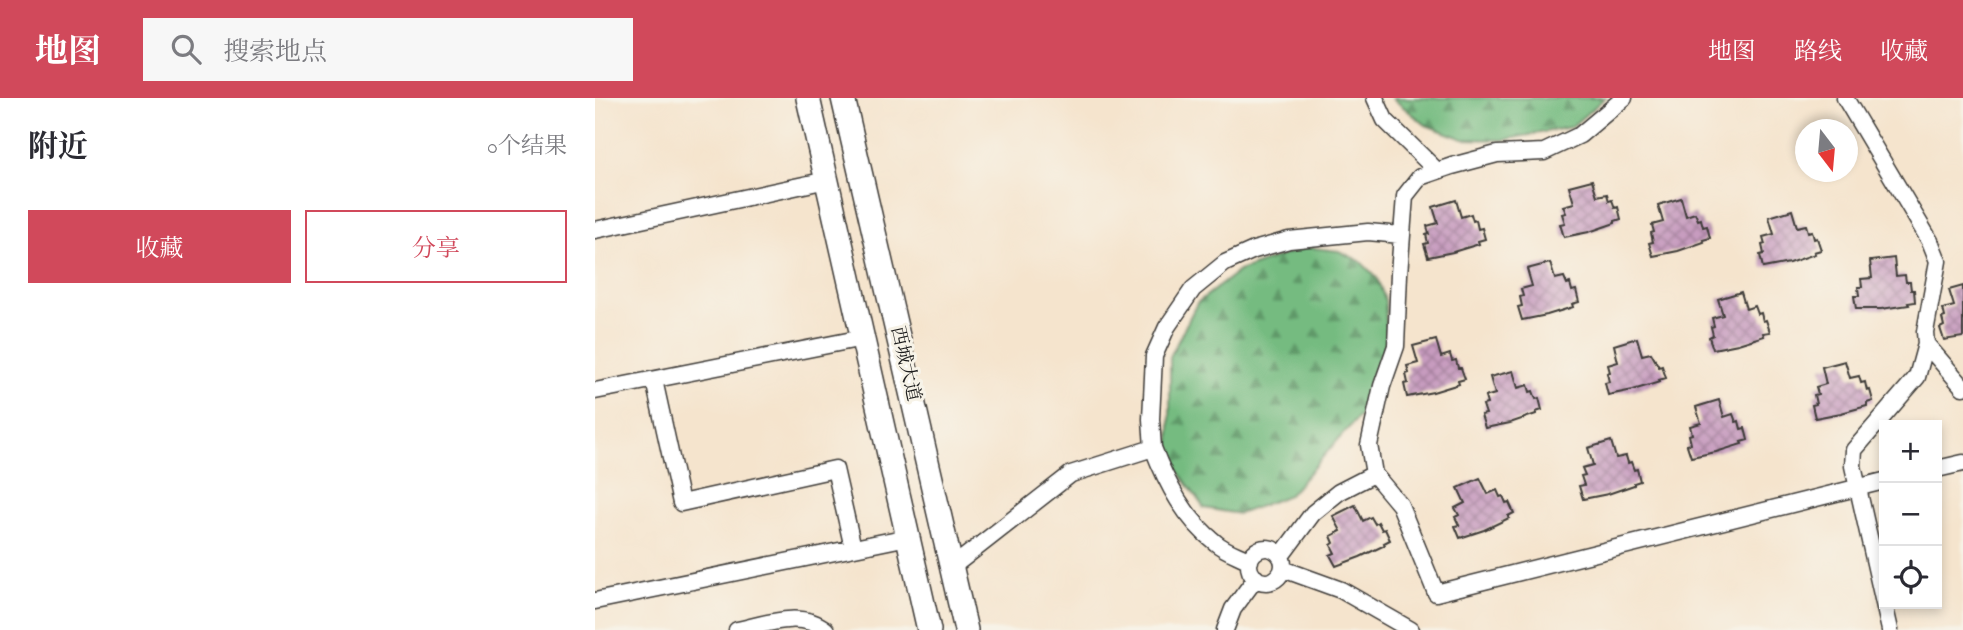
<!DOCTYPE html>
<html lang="zh">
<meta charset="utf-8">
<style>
:root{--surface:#fff;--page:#f7f7f7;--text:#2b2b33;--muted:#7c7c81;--line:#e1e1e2;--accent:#d1495b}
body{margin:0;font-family:"IM FELL English","Noto Serif SC",serif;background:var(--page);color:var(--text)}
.controls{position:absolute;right:21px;bottom:21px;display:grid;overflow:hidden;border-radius:0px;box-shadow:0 4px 10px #0003}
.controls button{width:63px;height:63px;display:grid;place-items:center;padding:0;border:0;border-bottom:2px solid var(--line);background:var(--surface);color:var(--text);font:35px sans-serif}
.compass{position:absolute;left:1200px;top:21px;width:63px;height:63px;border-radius:50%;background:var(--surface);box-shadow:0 4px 10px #0003;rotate:164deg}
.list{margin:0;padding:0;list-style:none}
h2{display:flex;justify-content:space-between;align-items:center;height:91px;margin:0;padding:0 28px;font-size:30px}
h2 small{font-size:23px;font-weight:400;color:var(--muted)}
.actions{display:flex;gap:14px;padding:21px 28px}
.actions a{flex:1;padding:16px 0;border:2px solid var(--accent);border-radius:0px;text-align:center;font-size:24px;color:var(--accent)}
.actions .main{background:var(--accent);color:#fff}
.icon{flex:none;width:38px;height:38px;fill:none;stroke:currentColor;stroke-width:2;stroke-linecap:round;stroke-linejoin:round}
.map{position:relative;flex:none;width:1368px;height:532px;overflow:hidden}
header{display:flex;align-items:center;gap:42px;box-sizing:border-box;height:98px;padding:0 35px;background:var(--accent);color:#fff}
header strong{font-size:33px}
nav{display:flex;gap:38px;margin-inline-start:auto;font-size:24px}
.search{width:490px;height:63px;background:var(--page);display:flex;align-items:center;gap:18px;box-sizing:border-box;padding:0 24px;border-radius:0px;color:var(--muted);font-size:26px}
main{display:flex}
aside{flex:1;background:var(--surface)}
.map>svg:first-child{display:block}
</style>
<header>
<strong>地图</strong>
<div class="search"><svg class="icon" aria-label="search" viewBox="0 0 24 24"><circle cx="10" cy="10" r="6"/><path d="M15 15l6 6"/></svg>搜索地点</div>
<nav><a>地图</a><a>路线</a><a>收藏</a></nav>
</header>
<main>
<aside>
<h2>附近<small>0个结果</small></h2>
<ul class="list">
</ul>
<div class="actions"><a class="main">收藏</a><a>分享</a></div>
</aside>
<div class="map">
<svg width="1368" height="532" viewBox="0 0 1368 532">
<defs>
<pattern id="forest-firs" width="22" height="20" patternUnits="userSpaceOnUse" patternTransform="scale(1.75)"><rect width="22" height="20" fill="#74bb80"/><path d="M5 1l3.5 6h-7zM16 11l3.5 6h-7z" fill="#5e9768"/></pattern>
<pattern id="building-cross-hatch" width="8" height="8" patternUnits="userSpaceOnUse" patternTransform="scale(1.75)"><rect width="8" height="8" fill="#c79bbf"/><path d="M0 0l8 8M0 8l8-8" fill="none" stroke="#a17e9a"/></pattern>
</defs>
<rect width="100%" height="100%" fill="#f7f3e8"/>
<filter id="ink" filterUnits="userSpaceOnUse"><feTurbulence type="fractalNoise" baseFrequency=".0143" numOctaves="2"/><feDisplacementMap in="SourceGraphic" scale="14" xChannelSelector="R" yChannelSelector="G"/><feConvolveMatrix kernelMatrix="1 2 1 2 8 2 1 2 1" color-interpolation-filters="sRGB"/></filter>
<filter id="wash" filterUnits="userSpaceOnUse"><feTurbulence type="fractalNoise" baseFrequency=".00686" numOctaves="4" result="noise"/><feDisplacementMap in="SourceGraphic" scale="28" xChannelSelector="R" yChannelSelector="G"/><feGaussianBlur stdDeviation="1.57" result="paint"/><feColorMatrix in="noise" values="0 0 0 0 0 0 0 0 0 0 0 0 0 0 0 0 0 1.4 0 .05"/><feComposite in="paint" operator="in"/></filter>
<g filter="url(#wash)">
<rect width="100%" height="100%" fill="#f5e4cd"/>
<path fill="url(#forest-firs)" stroke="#486c4e" stroke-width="2" d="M797,0H1010L976,29L908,42L868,41L831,27Z
M711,149L744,153L765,163L782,180L790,202L792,243L778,274L766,316L694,397L644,416L609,410L575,361V259L602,205L644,173Z"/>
<g id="blocks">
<path fill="url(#building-cross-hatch)" d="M997,82L1002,98L1012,96L1014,103L1017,102L1020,110L1023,109L1026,121L1020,123V125L994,134L969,139L965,126L970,125L967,116L971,115L968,108L979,105L974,88Z
M1086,100L1091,118L1100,115L1103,122L1106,121L1108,129L1112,128L1115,140L1108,142L1109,144L1083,153L1058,158L1054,145L1058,144L1056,135L1059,134L1057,127L1068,124L1063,107Z
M861,102L866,119L876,116L878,123L881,122L883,131L887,130L890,141L883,143L884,146L858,154L833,159L829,146L833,145L831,137L834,136L832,128L843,125L838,109Z
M1197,112L1202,129L1211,127L1213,134L1217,133L1219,141L1222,140L1226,152L1219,154L1220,156L1194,165L1168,170L1165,157L1169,156L1167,147L1170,146L1168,139L1179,136L1174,119Z
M1299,160L1301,178L1310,177L1311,184H1315L1316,192H1319L1320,204L1313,205L1314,207L1286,211H1261L1259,198H1264L1263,189H1267L1266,181L1277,180L1275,163Z
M955,165L960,181L969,179L972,186L975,185L977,193L981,192L984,204L977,206L978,209L952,217L927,222L923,209L927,208L925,199L928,198L926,191L937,188L932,171Z
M1368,188V239L1349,242L1345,230L1349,228L1347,220L1350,219L1348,211L1359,208L1354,192Z
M1146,194L1151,211L1160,208L1163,216L1166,215L1168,223L1171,222L1175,234L1168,235L1169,238L1143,246L1118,251L1114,239L1118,237L1116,229L1119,228L1117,220L1128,217L1123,201Z
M1042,240L1047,257L1056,255L1064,269L1067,268L1071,280L1064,282L1065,284L1038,292L1013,297L1010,285L1014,284L1012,275L1015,274L1013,267L1023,264L1019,247Z
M841,242L846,259L855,256L857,263L861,262L863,270H866L870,281L863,283L864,286L838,294L812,299L809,286L813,285L811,276L814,275L812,268L823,265L818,248Z
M1250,263L1255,280L1264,278L1266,285L1270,284L1272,293L1275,292L1278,303L1272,305V308L1246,315L1220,320L1217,307L1221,306L1219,297L1223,296L1221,289L1231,286L1227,269Z
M918,273L923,290L933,287L935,294L938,293L941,301L944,300L947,312L941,314V316L915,325L890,330L886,317L891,316L888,307L892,306L890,299L900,296L895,279Z
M1124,302L1129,319L1138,316L1141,324L1144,323L1146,331L1150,330L1153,342L1146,344L1147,346L1121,354L1096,359L1092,347L1096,346L1094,337L1097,336L1095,328L1106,325L1101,309Z
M1016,343L1021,360L1031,358L1033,365L1036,364L1039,372L1042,371L1045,383L1039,385V387L1013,396L988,401L984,388L989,387L986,378L990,377L987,370L998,367L993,350Z
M885,380L893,396L902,392L905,399L908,398L911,405L914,404L919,415L913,418L914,420L889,432L865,440L860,428L864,427L860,419L864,417L860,410L870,405L863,390Z
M760,407L768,423L776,419L780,426L783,424L787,432L790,431L795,442L789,445L790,447L765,459L741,468L735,457L740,455L736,447L739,445L736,438L746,433L738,418Z"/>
</g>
</g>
<g filter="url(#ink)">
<use href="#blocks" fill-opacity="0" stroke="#3d3a37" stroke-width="2"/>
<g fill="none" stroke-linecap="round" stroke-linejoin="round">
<defs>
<path id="minor" d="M780,0L790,22L842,73
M1029,0L985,37L949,54L902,56L857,68L825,79L810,98L804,176L801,248L787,288L774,347L779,376L805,407L841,495L1289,383
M1250,0L1335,143L1343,163L1330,234L1331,246L1322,279L1259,352L1258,368L1295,532
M0,132L232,82
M1331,246L1368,289
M59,282L86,405L240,371L258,450
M0,293L268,240
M558,350L556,321L559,258L572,229L598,191L630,165L659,152L694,142L773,134L806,137
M1342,371L1368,365
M654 467a17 17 0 1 1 34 0a17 17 0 1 1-34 0Z
M686,458L718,415L744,394L779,376
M357,469L476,376L558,350C572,386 590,421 621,445C630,453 644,457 655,463
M688,471L746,492L816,532
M0,503L313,439
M142,532C171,526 206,512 231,532
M630,532L638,511L661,480"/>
<path id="highway" d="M213,0L334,532
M248,0L371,532"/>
</defs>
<use href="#minor" stroke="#3d3a37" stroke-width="19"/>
<use href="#highway" stroke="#3d3a37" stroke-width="26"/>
<use href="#minor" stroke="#fff" stroke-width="16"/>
<use href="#highway" stroke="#fff" stroke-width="23"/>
</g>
</g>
<g text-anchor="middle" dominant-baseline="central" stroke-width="6" stroke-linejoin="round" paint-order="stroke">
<g font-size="19" fill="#1c1c1c" stroke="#f7f3e8">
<text transform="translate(310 266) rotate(77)">西城大道</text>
</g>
</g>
</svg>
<div class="controls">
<button>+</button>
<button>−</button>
<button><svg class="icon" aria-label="locate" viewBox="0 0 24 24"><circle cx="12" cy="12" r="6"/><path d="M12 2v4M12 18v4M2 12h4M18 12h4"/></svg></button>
</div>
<svg class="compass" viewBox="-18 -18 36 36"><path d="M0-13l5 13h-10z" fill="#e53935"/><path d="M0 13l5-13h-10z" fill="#7c7c81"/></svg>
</div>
</main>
